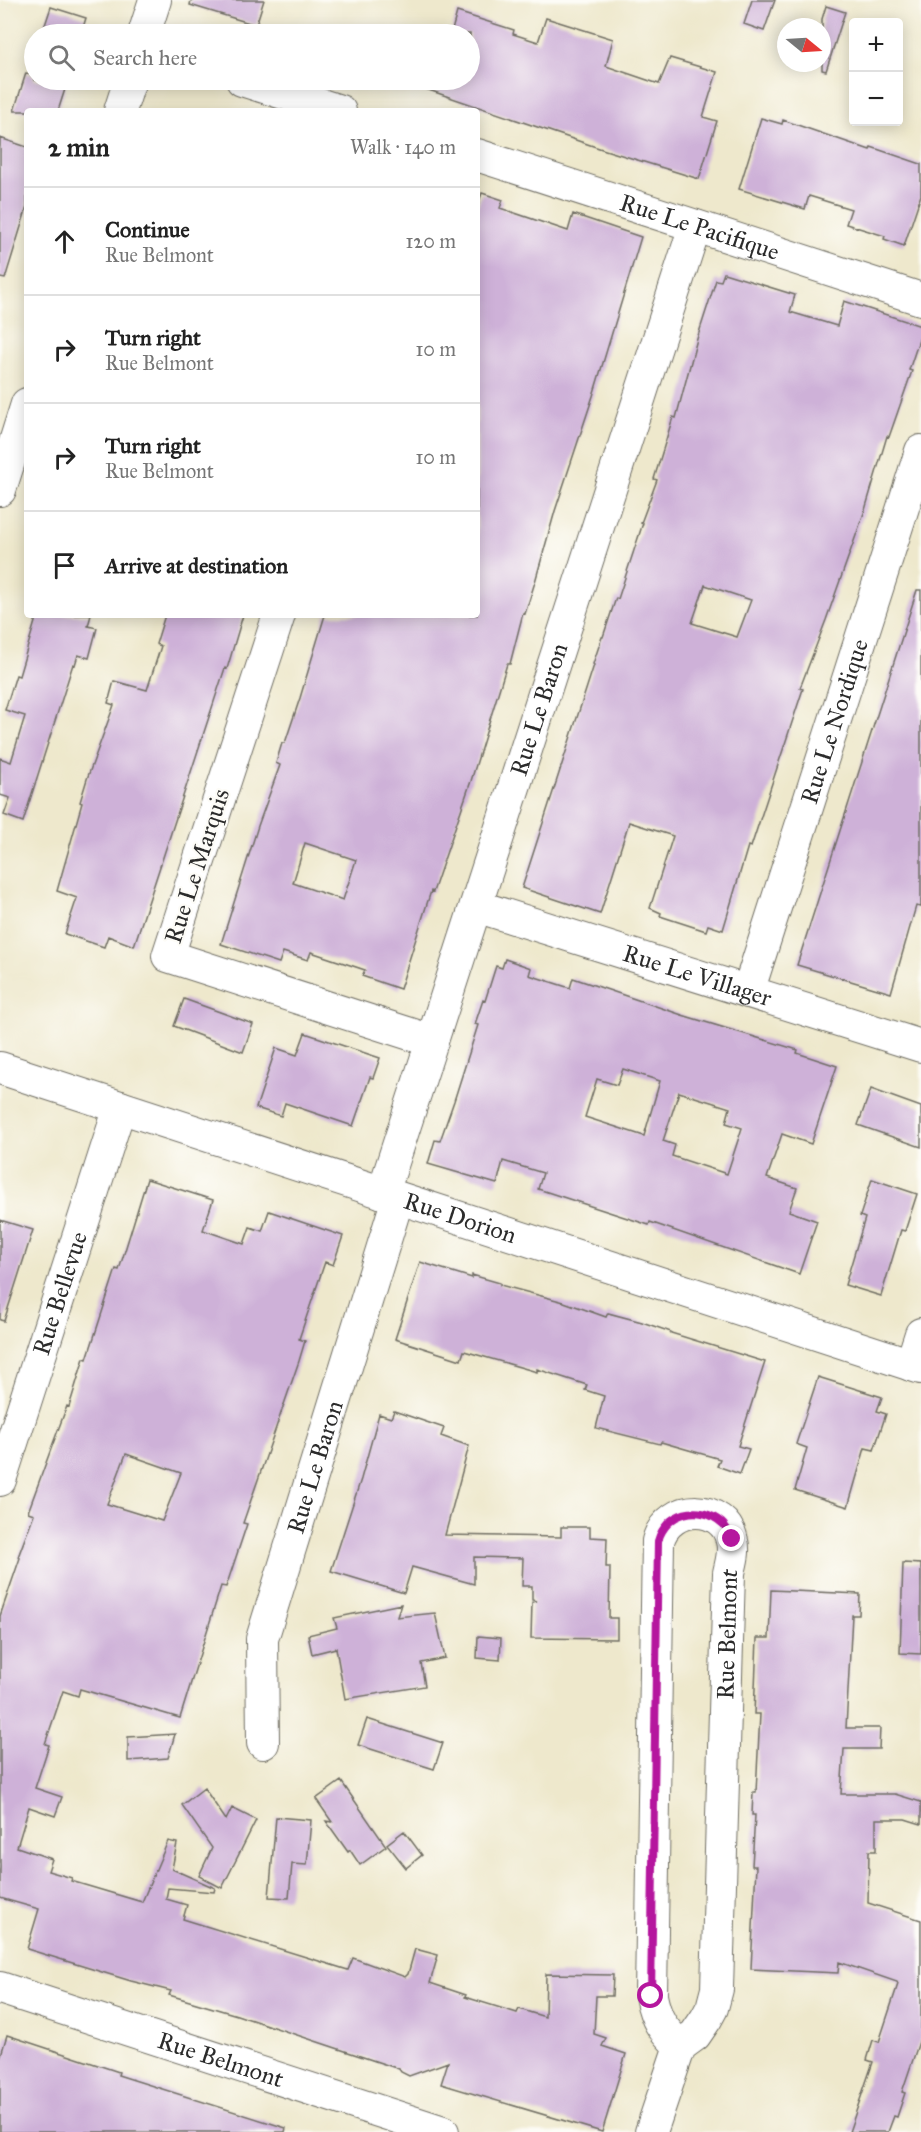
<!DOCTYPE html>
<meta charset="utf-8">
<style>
:root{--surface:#fff;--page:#f6f6f6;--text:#222;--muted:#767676;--line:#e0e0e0}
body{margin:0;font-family:"IM FELL Great Primer",serif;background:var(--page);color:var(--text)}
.controls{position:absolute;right:18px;top:18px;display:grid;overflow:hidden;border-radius:6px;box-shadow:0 3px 15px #0003}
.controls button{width:54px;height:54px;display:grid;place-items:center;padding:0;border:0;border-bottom:2px solid var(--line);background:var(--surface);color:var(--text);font:30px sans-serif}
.compass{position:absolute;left:777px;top:18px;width:54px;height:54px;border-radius:50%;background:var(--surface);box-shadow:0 3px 15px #0003;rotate:108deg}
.stop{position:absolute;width:18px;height:18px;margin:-14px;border:4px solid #b5179e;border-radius:50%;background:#fff}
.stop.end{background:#b5179e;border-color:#fff;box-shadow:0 2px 6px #0008}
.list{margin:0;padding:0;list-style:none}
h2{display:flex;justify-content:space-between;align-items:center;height:78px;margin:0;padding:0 24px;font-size:26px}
h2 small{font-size:20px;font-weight:400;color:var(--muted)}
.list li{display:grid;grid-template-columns:39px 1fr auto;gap:18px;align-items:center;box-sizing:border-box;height:108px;padding:0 24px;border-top:2px solid var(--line)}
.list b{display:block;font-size:22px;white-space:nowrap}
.list p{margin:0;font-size:20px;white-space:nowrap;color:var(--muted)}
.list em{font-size:20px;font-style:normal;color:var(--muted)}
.icon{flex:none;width:33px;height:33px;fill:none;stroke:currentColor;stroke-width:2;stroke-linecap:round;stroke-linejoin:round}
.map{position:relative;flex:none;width:921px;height:2132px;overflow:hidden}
.search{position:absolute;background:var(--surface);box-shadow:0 3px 15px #0003;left:24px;top:24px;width:456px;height:66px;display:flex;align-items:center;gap:15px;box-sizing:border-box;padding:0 21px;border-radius:33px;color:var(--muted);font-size:22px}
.panel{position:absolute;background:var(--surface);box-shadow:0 3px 15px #0003;left:24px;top:108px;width:456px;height:510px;border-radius:6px}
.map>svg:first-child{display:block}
</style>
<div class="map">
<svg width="921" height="2132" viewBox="0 0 921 2132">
<rect width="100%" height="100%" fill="#fdfcf7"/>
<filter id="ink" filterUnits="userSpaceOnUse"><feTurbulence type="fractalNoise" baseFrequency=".0167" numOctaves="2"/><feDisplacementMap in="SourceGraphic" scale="12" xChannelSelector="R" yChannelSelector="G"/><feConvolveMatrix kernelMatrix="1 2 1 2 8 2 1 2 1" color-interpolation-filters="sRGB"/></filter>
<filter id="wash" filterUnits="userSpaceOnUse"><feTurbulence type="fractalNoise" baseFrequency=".008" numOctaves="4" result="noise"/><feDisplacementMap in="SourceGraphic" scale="24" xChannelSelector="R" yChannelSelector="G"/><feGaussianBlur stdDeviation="1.35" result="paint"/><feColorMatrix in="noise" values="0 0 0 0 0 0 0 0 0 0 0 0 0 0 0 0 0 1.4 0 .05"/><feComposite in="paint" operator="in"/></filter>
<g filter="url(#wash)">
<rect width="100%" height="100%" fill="#eee8cc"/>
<g id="blocks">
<path fill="#ceb1d8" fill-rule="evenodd" d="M191,0H264L256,25L190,5Z
M752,0H775L764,31L744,24Z
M826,6L845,12L826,71L822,70V19Z
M51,7L86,18L81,34H42Z
M457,12L514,30L513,34L538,42L546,18L613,39L606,66L659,84L670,58L717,72L703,117L717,121L699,179L602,149L408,83L409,80H470V34H451Z
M26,73L34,76V80H45L66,86L58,111H14Z
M761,118L782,124L783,120L870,150L871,147L921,164V195L904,246L884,239L885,236L846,224L851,209L809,196L805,209L739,189Z
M0,138L27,147V207L5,279L0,278Z
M482,193L503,200L500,208L568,231L573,214L641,237L593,396L555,511L535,582L525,614L523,613L510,664H507L471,781L433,892L431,891L400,989L362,976L365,970L311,952L308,960L283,952L279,963L221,944L258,826L280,765L276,763L282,743H285L300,698L325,615H477V207ZM305,843L356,860L343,900L293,883Z
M724,273L795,295L790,312L837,326L844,301L921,326V334L909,370L912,371L889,437L887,436L865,510L826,620L800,688L803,689L751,847L748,846L723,930L708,925L706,931L660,916L661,913L650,908L673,836L629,822L600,914L522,888L594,665L593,664L602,637H603L616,598L618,599L643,523H641L657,480L654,479L673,417L676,418L697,339L716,280L721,281ZM705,585L751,600L737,637L692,623Z
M917,590H921V907L916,906L891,993L797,965Z
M37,615H91L88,626L97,628L89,658L78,655L75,665L73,664L23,822L4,815L10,798L0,795V758L11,762L25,716L5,710L16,675L19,676Z
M165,615H243L227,669L225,668L134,946L108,936L104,947L65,934L77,898L57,891L82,803L80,802L87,779L114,705L108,703L114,681L147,690L161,646L156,644Z
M505,959L531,968L529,975L570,988L573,978L682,1015L798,1050L797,1053L837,1066L811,1144L782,1134L767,1178L797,1188L789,1211L817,1221L799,1274L650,1222L649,1225L538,1189L543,1173L503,1161L497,1184L428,1164L435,1140L440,1141L454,1101L478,1025L475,1024L483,1000L485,1001L496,966L502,968ZM623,1069L660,1081L644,1136L585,1117L597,1079L617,1085ZM679,1092L730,1108L726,1123L742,1128L727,1174L672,1156L675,1145L663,1141Z
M184,999L253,1024L243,1052L174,1026Z
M305,1033L380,1058L373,1078L370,1077L353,1126L285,1103L281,1116L256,1108L276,1048L297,1055Z
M871,1089L921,1107V1147L858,1125Z
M147,1179L213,1200L203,1230L244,1244L250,1227L262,1231L269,1211L343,1236L333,1265L325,1262L299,1339L305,1341L299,1361L243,1523L247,1524L226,1587L221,1586L180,1718L80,1689L78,1696L63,1691L45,1744L49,1745L35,1788L62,1797L55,1816L29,1807L17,1847L52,1859L48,1871L72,1878L71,1881L142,1902L168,1841L177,1843L172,1869L215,1888L214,1892L168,1888L166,1899L187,1905L183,1919L348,1970L353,1958L405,1977L408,1974L415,1949L438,1955L430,1983L466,1995L465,1997L517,2013L519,2009L545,2017L546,1974L613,1975L612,1996H596L594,2034L606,2038L602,2046L626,2054L602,2132L441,2084L448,2062L409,2076L401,2072L399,2069L237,2015L169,1995L171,1991L131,1981L27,1949L39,1909L0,1898V1616L20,1558L18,1557L34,1514L28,1512L51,1449L67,1406L69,1407L84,1358L87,1359L116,1269L119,1270ZM126,1454L181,1473L162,1521L107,1504Z
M872,1179L917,1194L905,1231L901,1230L881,1296L845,1285L865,1218L860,1216Z
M0,1220L33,1230L4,1321L0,1320Z
M420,1262L472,1278V1275L500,1283V1285L564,1302L606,1317L608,1313L642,1322L671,1332V1333L765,1362L738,1446L749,1449L740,1474L717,1466L720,1459L661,1442L660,1444L596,1428L604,1396L585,1390L587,1385L537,1369V1372L464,1351L461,1360L395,1339Z
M818,1377L882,1397L877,1411L886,1414L874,1450L865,1448L848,1507L795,1490L807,1448L796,1444Z
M394,1411L444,1428L441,1436L469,1446L445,1535L561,1537V1527H590V1537L607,1538L606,1567H610L609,1618H617V1639L531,1638L532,1602L537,1601L532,1600V1586H522L523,1558L474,1557V1584L412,1567L404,1593L331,1571L361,1479L379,1414L391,1418Z
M903,1563L921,1564V1654L900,1653Z
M771,1590L860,1594L859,1615H852L846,1728H880L879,1749H844L841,1794H895L921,1802V1824L905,1819H876V1851H869L868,1903L921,1920V2036L902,2092L905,2093L897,2117L894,2116L888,2132H849L873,2062L867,2060L873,2040L879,2042L898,1984L897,1982L839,1962L838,1973L751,1969L756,1866H752L755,1815H752L753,1792H756L760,1714H754L757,1638H769Z
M401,1604L397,1617L435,1613L445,1658L421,1663L425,1686L345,1699L336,1648L312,1654L308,1635L337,1628L334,1618Z
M478,1636L501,1638L500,1660L477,1658Z
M367,1719L443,1743L434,1769L358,1745Z
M175,1734L168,1758L128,1761V1737Z
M341,1781L386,1846L360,1865L350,1850L348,1852L326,1821L332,1822L316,1799Z
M204,1788L226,1820L232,1808L256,1820L222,1888L199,1876L212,1848L182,1805Z
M276,1817L311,1820L307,1865L292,1864L289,1898L269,1897Z
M404,1831L422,1855L406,1868L387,1844Z
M7,2035L119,2072L118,2075L286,2128L285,2132H0V2058Z"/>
</g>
</g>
<g filter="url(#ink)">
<use href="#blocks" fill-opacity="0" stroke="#6f6d63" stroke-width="1.5"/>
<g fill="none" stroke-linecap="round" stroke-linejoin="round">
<defs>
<g id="street">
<path d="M144,34L155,0"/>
<path d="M242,80L340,111"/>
<path d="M120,111L130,80"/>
<path id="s1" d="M477,155L921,299"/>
<path d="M0,490L27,404"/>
<path d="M279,615L168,956L432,1041"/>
<path id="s2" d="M476,906L921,1046"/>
<path id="s3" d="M748,992L921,451"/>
<path id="s4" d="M0,1068L921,1368"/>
<path id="s5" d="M383,1193L695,226"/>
<path d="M911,1365L921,1334"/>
<path id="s6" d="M0,1480L120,1107"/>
<path id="s7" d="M263,1743L262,1639L398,1198"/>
<path id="s8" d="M0,1988L443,2132"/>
<path id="s9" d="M651,2132L680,2046L695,2035L706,2019L712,2008L717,1989L729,1573C731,1563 735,1552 732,1541C725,1503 669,1502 658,1541L651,1996C656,2020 662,2029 680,2046"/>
</g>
</defs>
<use href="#street" stroke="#6f6d63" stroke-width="34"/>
<use href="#street" stroke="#fff" stroke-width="32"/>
</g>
</g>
<g fill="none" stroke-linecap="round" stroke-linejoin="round" filter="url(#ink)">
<path stroke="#b5179e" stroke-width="8" d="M651,1996L658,1541C666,1512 700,1503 722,1523C727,1527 729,1534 732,1539"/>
</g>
<g text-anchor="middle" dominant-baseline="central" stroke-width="4.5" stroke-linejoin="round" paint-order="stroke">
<g font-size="24" fill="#2b2b2b" stroke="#fdfcf7">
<text stroke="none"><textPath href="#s1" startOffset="234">Rue Le Pacifique</textPath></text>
<text stroke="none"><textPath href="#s5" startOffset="508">Rue Le Baron</textPath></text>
<text stroke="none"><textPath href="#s3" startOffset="284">Rue Le Nordique</textPath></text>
<text transform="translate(197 866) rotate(-72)">Rue Le Marquis</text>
<text stroke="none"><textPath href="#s2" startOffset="232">Rue Le Villager</textPath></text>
<text stroke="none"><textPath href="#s4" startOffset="484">Rue Dorion</textPath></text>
<text stroke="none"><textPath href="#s6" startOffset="196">Rue Bellevue</textPath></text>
<text stroke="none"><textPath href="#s7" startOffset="284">Rue Le Baron</textPath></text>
<text stroke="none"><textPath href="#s9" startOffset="516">Rue Belmont</textPath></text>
<text stroke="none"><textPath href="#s8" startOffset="232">Rue Belmont</textPath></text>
</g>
</g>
</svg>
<div class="controls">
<button>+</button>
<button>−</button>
</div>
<svg class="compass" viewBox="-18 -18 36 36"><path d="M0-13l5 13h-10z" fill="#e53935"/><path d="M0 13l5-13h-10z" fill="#767676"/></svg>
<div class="stop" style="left:651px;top:1996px"></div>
<div class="stop end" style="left:732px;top:1539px"></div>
<div class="search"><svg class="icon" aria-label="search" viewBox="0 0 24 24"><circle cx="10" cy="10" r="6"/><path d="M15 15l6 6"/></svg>Search here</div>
<section class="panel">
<h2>2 min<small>Walk · 140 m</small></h2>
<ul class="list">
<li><svg class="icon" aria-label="ahead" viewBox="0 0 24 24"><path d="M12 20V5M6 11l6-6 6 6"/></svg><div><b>Continue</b><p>Rue Belmont</p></div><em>120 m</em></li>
<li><svg class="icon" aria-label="right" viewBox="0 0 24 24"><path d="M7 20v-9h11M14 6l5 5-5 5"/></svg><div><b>Turn right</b><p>Rue Belmont</p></div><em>10 m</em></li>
<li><svg class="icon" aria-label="right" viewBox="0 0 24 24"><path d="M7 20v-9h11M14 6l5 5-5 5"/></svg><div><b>Turn right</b><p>Rue Belmont</p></div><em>10 m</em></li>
<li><svg class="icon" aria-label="arrive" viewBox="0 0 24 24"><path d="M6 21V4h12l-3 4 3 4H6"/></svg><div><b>Arrive at destination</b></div></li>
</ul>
</section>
</div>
